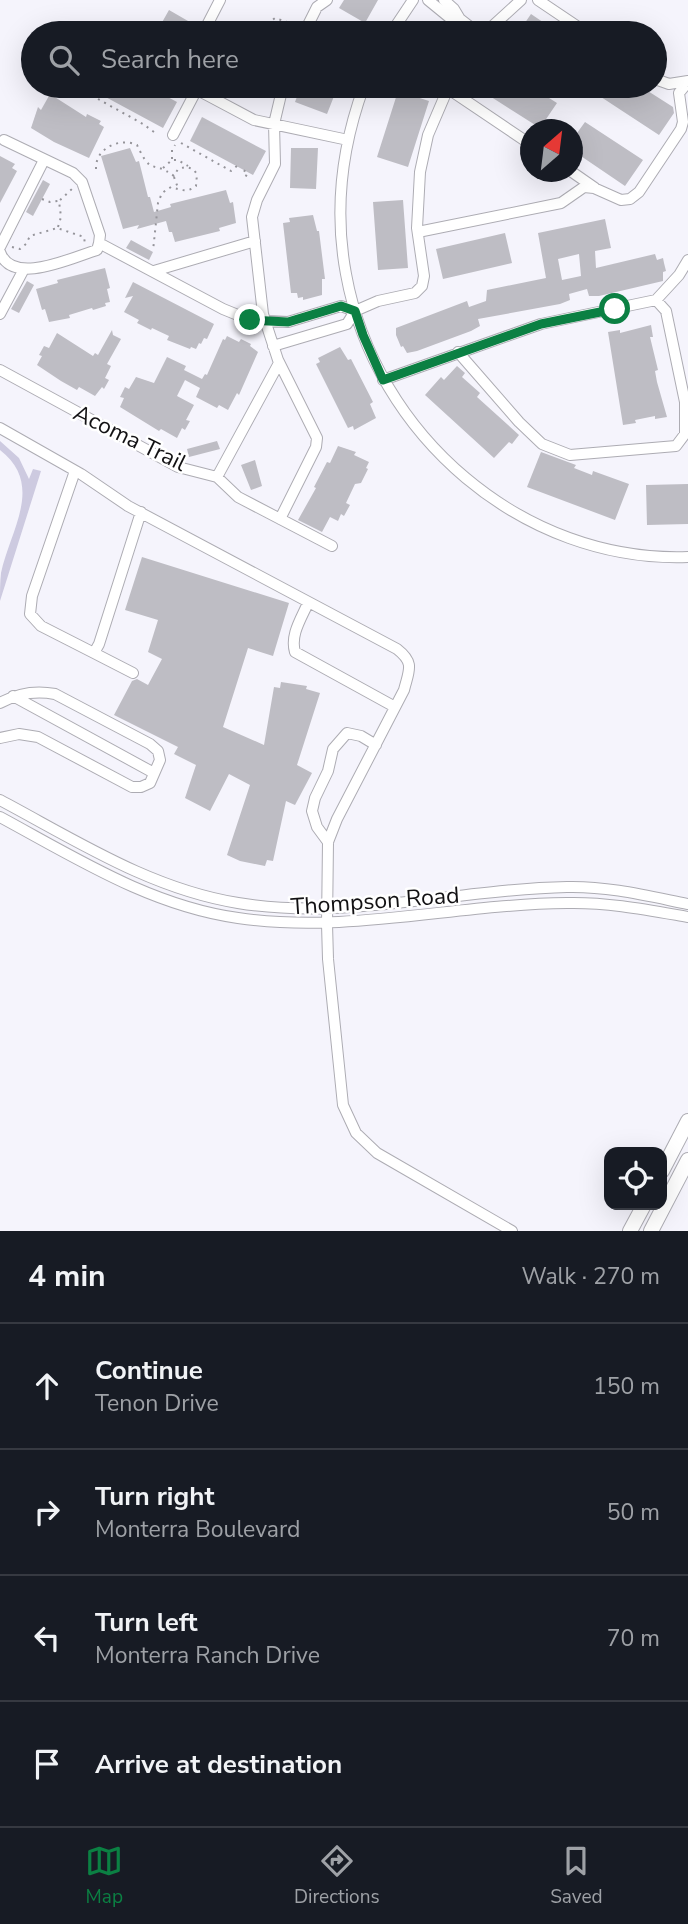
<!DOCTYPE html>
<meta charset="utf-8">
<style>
:root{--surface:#171b24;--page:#242831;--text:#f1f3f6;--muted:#9ea1a6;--line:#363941;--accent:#0b8043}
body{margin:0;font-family:"Nunito Sans",sans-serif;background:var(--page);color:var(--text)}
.controls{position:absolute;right:21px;bottom:21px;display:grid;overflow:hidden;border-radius:14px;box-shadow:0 7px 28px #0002}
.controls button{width:63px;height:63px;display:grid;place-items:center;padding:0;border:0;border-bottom:2px solid var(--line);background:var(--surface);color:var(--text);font:35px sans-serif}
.compass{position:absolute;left:520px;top:119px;width:63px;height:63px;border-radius:50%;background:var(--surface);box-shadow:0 7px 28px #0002;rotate:28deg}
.stop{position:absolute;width:21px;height:21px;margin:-16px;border:5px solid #0b8043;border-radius:50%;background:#fff}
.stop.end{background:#0b8043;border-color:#fff;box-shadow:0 2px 7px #0008}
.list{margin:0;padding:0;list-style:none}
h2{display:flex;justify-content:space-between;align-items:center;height:91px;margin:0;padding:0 28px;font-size:30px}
h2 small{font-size:23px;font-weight:400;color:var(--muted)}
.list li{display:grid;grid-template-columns:46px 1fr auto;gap:21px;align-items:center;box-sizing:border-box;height:126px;padding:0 28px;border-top:2px solid var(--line)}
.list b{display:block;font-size:26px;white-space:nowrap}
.list p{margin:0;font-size:23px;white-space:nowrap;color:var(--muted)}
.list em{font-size:23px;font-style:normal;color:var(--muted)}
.icon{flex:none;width:38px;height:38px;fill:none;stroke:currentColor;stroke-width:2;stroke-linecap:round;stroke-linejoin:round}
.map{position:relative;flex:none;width:688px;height:1231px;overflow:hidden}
.search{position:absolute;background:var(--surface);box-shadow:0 7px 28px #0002;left:21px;right:21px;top:21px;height:77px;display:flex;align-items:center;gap:18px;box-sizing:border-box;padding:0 24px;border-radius:38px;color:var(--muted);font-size:26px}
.sheet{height:595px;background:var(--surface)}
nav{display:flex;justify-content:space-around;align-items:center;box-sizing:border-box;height:98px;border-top:2px solid var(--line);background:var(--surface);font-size:19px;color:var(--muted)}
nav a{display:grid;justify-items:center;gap:4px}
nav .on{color:var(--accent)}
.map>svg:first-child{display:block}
</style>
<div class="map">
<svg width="688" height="1231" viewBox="0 0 688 1231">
<rect width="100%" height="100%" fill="#f5f4fc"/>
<path fill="#cdcae0" d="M0,441L19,458L29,479L33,469L41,471L0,601C0,592 0,582 1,573C10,530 45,485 0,450Z"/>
<path fill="#bebdc4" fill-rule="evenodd" d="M344,0H378L365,23L339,8Z
M169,10L195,25L190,33H156Z
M531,14L559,33H518Z
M104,86H147L177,102L163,128L100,94Z
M301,86H338L327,114L295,102Z
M474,86H530L557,103L540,128Z
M608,86H640L673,107L674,113L659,135L601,97Z
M398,91L429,101L408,167L377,157Z
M50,94L86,117L87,114L101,121L99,124L104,127L89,158L54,142L31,128L38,107L41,110Z
M202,117L266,151L253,175L190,141Z
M585,122L643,160L625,186L572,150V140Z
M130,148L136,162L139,161L148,197H150L154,212L171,207L170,204L226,190L230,203L233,202L236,223L219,228L220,231L175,242L172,232H169L166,221L137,229L139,225L123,229L101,156Z
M291,148H318L316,189L290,188Z
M0,156L15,164L12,168L17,171L0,203Z
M43,180L50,184L33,216L26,212Z
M403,200L408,268L378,270L373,202Z
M313,215L317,231H319L325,279H322V295L303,300V297L298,298L297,293H291L283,223L290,222L289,218Z
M605,219L611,248L595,251L596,268L655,254L657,260L663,258L664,263L666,271L663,272V281L599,296H589L587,289L569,294L570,300L560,304L478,319L480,326L471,331L417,351L407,353L403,346L401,347L396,335V328L467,301L469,307L486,301L487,290L546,278L538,233ZM579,254L581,276L562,280L558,259Z
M505,233L512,263L443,279L436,249Z
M131,240L153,252L149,260L126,248Z
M105,268L110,288L107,289L110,302L105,303L106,306L93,310L92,308L69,315L70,318L49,322L45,309L42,310L36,289L58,283L57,280Z
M27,281L34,285L19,313L11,309Z
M133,282L214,324L207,339L204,338L201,344L199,343L196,349L191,347L190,349L167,340L169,336L152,328L151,330L137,323L139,320L124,312L133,296L125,298Z
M651,325L653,337H650L658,370L655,371L657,382L667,417L655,419V416L635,420L636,423L623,425L608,332L620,330V333Z
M112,330L113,335L121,339L107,364L111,366L105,378L109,380L104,389L102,387L95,396L79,387L77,390L61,381L37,365L42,356L39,355L44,346L49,348L57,333L93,356L95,353L98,355Z
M227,336L239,342L241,339L251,344L250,346L258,352L239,395L237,393L228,410L219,405L217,408L196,397L200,388L185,380L177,396L194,405L186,420L190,421L185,430L182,428L177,438L161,429L159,431L120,407L124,398L120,397L125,387L129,389L136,377L154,383L167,357L186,366L184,370L202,379L205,374L207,375L223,339L225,340Z
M340,347L348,360L351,359L373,402L370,404L376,418L354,430L353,426L348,428L316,364L320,362L318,358Z
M457,366L465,373L462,377L480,393L477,397L519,435L512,444L509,442L494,458L425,395L441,377L444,380Z
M217,441L220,449L189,457L187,449Z
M338,446L356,452L354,455L369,462L366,468L368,469L361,483L355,484L346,503L350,505L344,516L341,514L338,521L330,517L322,532L298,520L316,488L314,487L327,462L330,463Z
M541,452L576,465L574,468L592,475L593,471L629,484L615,520L527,487Z
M255,460L262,486L251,490L241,465Z
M688,484V524L647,525L646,485Z
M142,557L289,603L273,656L248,648L223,727L264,745L274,687L280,688L281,682L307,686L306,689L320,693L297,765L312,773L295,805L286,801L273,861L267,860L265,866L240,861L227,855L250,785L229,774L210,811L185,798L196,765L174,754L178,747L114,715L132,681L137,679L148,685L162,659L148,652L158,620L125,610Z"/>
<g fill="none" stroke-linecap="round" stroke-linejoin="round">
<defs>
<path id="minor" d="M428,0L450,18L460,19
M444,0L454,9L460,19L478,33
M538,0L587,33
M203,33L220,0
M304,33L317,7L327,0
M391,33L413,0
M485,33L521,0
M655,79L669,84L688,81
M190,86L254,120L348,140
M364,86C342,146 334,210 346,274C375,435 523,563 688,557
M93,88L94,86
M447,88L530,144
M173,135L197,89
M4,140L73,173L82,182L100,235L99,243
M572,172L595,188
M418,232L561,203L584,187L594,188L621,200L630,199L639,192L681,129L683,122L679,93L688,82
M99,243L223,309L250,320L288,322L341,306L355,311L378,301L415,293L422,286L424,276L417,228L420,172L428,135L449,86
M0,247L44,160
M0,252C12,287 73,257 97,250L99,243
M154,271L255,241
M0,314L24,269
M273,346L347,324L355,311
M458,352L519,422L542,444L570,455L676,446L685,434V402L666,311L656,300
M0,370L178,467L217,477L238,497L332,546
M383,380L541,324L656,300L679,275L688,260
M0,428L81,474L128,506L397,649C415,663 409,670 404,690L337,819L328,842L327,924L328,959L343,1105L356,1133L377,1153L512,1231
M75,471L32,596L30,614L41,626L94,653L99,644L141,512
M217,477L279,363
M280,519L316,447L317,438L278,360L263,314L252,217L257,200L275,164L274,124L283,86
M308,603C301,619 290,635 295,652L395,707
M94,653L133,673
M13,696L154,773
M0,703C18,693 35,690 55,694L150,744L158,751L160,760L150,783L141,787H132L38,737L19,734L0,738
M0,800C77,841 151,889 238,903C347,921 458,889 567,887C608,886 648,896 688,904
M0,817C76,858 151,906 238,918C348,934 457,904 567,903C608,902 648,910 688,917
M328,842L317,827L312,811L315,798L328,771L333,749L347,733L361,736L376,745"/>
<path id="major" d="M662,1171L688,1121
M630,1231L644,1205
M651,1231L688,1160"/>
</defs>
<use href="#minor" stroke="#adacb3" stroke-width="12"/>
<use href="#major" stroke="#adacb3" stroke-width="16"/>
<path stroke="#95949a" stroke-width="2" stroke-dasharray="2 5" stroke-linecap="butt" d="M256,23L262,28L257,33
M262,28L275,18L290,23
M98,99L143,124L154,132
M181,143L231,171L237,166
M172,159V150L175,145
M163,168L172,160H178L188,166
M96,169C95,148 120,137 137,145C152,177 151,159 174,176L178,169C187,166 192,167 197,174L196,186C187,193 181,190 171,187L162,193L158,203L153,251
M245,170L243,174L251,178
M174,177L178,188
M42,199L50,202L58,201
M58,227L61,217L59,201L73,188
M12,247L20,249L26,244L30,236L57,228L84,237L85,244"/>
<use href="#minor" stroke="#fff" stroke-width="10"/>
<use href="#major" stroke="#fff" stroke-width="14"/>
</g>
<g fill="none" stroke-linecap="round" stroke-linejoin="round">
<path stroke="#0b8043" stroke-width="9" d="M250,320L288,322L341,306L355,311L363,335L383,380L541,324L615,309"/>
</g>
<g text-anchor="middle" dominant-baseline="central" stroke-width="5" stroke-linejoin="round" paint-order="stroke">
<g font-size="23" fill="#121113" stroke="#fff">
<text transform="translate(130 438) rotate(26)">Acoma Trail</text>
<text transform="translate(375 901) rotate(-4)">Thompson Road</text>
</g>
</g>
</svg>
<div class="controls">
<button><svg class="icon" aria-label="locate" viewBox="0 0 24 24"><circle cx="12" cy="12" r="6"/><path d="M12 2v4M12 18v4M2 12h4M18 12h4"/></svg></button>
</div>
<svg class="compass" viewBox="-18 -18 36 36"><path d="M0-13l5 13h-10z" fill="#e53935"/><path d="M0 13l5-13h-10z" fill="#9ea1a6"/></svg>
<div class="stop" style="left:615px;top:309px"></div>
<div class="stop end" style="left:250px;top:320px"></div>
<div class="search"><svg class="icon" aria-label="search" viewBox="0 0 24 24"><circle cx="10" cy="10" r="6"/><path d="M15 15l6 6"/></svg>Search here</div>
</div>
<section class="sheet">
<h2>4 min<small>Walk · 270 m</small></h2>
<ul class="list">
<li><svg class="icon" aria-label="ahead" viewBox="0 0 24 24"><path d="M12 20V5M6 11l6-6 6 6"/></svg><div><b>Continue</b><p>Tenon Drive</p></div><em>150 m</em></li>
<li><svg class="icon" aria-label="right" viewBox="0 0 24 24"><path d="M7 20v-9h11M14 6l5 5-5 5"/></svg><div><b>Turn right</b><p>Monterra Boulevard</p></div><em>50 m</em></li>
<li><svg class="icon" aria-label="left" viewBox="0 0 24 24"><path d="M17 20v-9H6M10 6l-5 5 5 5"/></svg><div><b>Turn left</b><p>Monterra Ranch Drive</p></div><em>70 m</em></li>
<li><svg class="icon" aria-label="arrive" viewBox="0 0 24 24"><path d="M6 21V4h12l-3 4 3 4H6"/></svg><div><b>Arrive at destination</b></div></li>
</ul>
</section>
<nav>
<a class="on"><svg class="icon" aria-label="map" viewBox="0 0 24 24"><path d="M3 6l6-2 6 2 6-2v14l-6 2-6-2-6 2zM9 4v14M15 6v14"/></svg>Map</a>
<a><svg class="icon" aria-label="directions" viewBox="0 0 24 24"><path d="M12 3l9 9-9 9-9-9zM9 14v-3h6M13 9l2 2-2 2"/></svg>Directions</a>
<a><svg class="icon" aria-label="saved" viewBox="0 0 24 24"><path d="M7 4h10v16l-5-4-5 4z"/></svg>Saved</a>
</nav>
